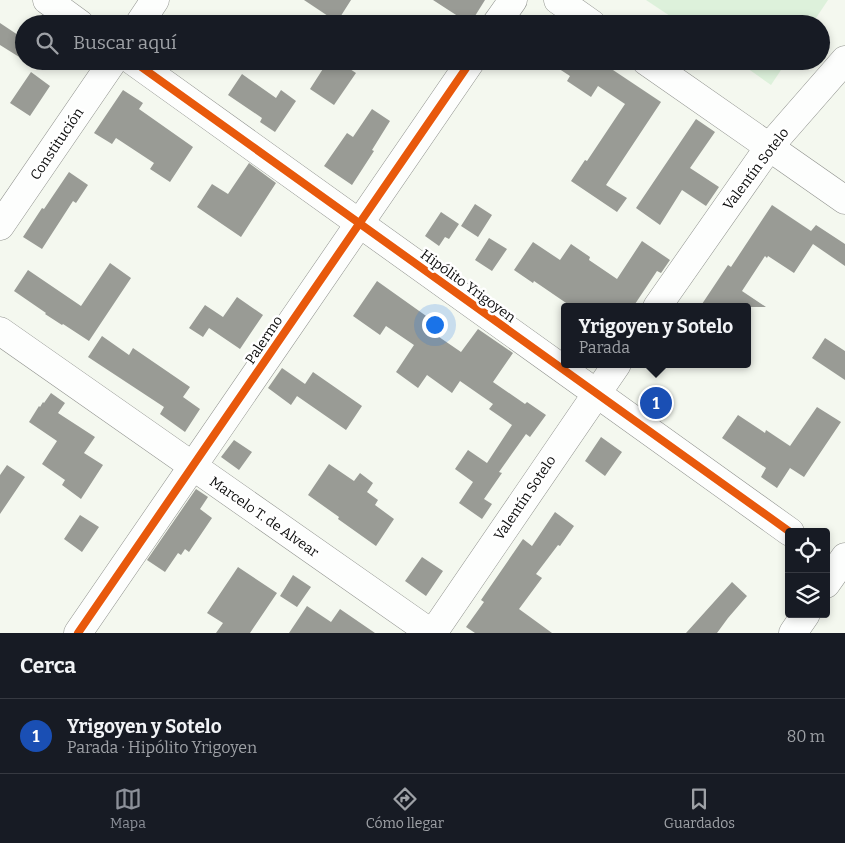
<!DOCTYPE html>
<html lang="es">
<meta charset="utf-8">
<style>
:root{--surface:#171b24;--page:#242831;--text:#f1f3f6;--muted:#9ea1a6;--line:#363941;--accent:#8c9099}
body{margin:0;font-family:Bitter,serif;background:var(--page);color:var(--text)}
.controls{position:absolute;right:15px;bottom:15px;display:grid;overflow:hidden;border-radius:5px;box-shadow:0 2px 8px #0003}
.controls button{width:45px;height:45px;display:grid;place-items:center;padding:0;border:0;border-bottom:1px solid var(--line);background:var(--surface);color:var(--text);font:25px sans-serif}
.you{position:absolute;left:434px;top:324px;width:18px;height:18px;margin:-12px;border:4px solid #fff;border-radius:50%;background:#1a73e8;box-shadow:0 0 0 8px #1a73e833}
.badge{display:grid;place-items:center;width:32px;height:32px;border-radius:50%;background:var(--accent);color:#fff;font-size:16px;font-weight:700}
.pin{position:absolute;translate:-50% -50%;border:2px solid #fff;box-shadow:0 1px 5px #0006}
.popup{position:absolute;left:561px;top:303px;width:190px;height:65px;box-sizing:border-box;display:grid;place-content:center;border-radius:5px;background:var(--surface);filter:drop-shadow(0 1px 4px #0005);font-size:16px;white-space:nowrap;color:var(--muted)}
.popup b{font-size:19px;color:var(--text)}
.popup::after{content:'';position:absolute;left:50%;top:100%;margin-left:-10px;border:10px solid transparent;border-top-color:var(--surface)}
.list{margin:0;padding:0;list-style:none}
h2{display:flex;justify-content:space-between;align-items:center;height:65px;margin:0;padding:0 20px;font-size:21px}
h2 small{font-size:16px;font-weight:400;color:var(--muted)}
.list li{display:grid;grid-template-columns:32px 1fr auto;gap:15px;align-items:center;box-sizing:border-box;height:75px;padding:0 20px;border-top:1px solid var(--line)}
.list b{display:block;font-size:19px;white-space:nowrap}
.list p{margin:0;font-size:16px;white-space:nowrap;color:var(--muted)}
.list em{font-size:16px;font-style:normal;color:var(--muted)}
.icon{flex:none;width:28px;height:28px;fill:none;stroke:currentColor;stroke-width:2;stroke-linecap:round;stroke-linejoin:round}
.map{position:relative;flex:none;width:845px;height:633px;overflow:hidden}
.search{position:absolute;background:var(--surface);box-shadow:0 2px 8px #0003;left:15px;right:15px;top:15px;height:55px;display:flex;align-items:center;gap:12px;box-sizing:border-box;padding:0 18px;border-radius:28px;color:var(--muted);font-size:19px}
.sheet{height:140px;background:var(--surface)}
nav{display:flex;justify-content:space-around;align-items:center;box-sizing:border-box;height:70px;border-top:1px solid var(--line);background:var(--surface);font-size:14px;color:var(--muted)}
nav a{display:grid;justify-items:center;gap:2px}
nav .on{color:var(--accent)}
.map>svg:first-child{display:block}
</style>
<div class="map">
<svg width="845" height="633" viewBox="0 0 845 633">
<rect width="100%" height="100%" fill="#f4f8ef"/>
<path fill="#ddf1db" d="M646,0H828L812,24H682Z
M737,61H787L771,85Z"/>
<path fill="#999b95" d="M304,0H351L337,22Z
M433,0H485L470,24Z
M0,23L24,39V60L0,45Z
M328,61H338L356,73L334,105L310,89Z
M547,61H614L610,68L661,102L606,185L627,198L617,212L571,181L585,160L587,161L625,104L598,86L591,97L567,81L570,76Z
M31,72L50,86L30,116L10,103Z
M242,74L276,98L281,90L296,101L275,132L260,122L262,118L228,95Z
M123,90L143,103L139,109L193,147L170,182L150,169L154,163L116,138L112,144L94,133Z
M372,109L390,121L372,150L374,151L352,185L324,166L347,133L353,137Z
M696,119L715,132L690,168L719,187L706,206L682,190L660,225L636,208Z
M249,163L276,183L241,237L197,207L212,184L228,194Z
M69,172L88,185L76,203L73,201L42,249L23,237L42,208L44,209Z
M475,204L492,215L478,237L461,226Z
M772,205L811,231L816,225L845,244V266L813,244L794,273L768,256L767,258L765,256L742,291L766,307H700L728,265L731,267Z
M441,212L459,224L449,239L445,237L439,246L425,236Z
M489,238L507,249L492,271L475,260Z
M642,241L670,260L661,273L657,271L633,307H572L534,281L533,283L514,270L533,242L560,260L571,244L590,257L589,260L617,279Z
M110,263L131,278L89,341L63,324L62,325L45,314L46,313L14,291L28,270L81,306Z
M377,281L429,318L423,326L461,352L478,329L513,353L493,382L525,404L527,402L546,415L530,437L526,434L499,472L502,473L484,499L492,504L482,519L459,503L473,482L455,469L468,450L487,463L512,425L489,409L493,404L460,381L452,393L427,375L418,388L396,372L414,345L386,326L380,335L353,316Z
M237,297L263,315L240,349L209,328L203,337L189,328L205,305L223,317Z
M102,336L129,355L133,348L190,387L183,397L200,409L185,432L160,414L164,407L88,357Z
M825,338L845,351V380L812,358Z
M282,368L305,384L291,405L268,388Z
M313,372L362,406L346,430L297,396Z
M51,393L65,403L58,413L95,437L84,453L103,465L81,499L62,485L65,480L42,464L57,441L29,422L39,406L40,407L43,402L44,403Z
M817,407L841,422L804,477L790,468L777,488L761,477L766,468L722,438L738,415L765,433L766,430L790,446Z
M601,437L622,452L605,476L585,461Z
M234,440L252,452L239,470L221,457Z
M329,464L354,481L360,473L373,483L367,492L378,500L375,505L394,519L376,546L338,519L339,517L308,495Z
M7,465L25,477L0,514V475Z
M196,489L208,497L200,509L212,518L189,552L185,549L181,555L178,553L165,572L147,560Z
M555,512L574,526L560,546L558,545L536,574L542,578L519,609L552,633H475L466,627L484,602L481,600L523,539L532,546Z
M80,515L99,527L82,552L64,539Z
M422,557L443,571L426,596L405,581Z
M238,567L277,593L250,633H216L223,623L207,613Z
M293,575L311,587L297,607L280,596Z
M732,582L747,596L728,618L717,633H686Z
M307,606L331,622L340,609L375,633H289Z"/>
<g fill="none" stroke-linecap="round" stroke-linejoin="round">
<defs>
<path id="minor" d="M47,0L80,24
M558,0L592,24
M139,24L155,0
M496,24L513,0
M133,61L790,532
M646,61L845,200
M0,226L113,61
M657,307L769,147L845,60
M0,331L431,633
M826,584L845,557
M78,633L471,61
M433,633L617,364
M793,633L806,614"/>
</defs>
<use href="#minor" stroke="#90928e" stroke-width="29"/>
<use href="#minor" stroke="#fdfefd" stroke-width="28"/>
<defs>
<path id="cycleway" d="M133,61L790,532
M78,633L471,61"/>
</defs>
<use href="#cycleway" stroke="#fff" stroke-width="11"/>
<use href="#cycleway" stroke="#e8590c" stroke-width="8"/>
</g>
<g text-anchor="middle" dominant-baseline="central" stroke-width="5" stroke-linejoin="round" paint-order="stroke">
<g font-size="14" fill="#0b0b0b" stroke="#fff">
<text transform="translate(57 144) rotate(-56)">Constitución</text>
<text transform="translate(756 169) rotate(-53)">Valentín Sotelo</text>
<text transform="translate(468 286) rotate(36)">Hipólito Yrigoyen</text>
<text transform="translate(264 340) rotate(-56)">Palermo</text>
<text transform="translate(525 498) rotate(-56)">Valentín Sotelo</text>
<text transform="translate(264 517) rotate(35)">Marcelo T. de Alvear</text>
</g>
</g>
</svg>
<div class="controls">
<button><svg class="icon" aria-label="locate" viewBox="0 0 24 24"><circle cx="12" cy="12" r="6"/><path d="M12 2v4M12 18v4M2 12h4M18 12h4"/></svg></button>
<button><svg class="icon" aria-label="layers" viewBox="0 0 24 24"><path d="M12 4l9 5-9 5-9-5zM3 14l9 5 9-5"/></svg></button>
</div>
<div class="you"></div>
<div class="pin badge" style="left:656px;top:403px;background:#1a4fb4">1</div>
<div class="popup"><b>Yrigoyen y Sotelo</b>Parada</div>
<div class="search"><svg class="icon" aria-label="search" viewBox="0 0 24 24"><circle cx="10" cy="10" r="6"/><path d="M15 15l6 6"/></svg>Buscar aquí</div>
</div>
<section class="sheet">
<h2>Cerca<small></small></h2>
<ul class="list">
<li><span class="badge" style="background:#1a4fb4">1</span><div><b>Yrigoyen y Sotelo</b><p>Parada · Hipólito Yrigoyen</p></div><em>80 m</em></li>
</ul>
</section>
<nav>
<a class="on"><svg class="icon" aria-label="map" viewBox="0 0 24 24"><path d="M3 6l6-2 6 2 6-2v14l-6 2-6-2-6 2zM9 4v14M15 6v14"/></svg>Mapa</a>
<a><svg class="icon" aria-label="directions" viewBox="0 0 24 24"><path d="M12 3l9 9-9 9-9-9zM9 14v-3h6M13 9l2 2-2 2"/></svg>Cómo llegar</a>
<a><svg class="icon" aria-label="saved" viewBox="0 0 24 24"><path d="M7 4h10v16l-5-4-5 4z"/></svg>Guardados</a>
</nav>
